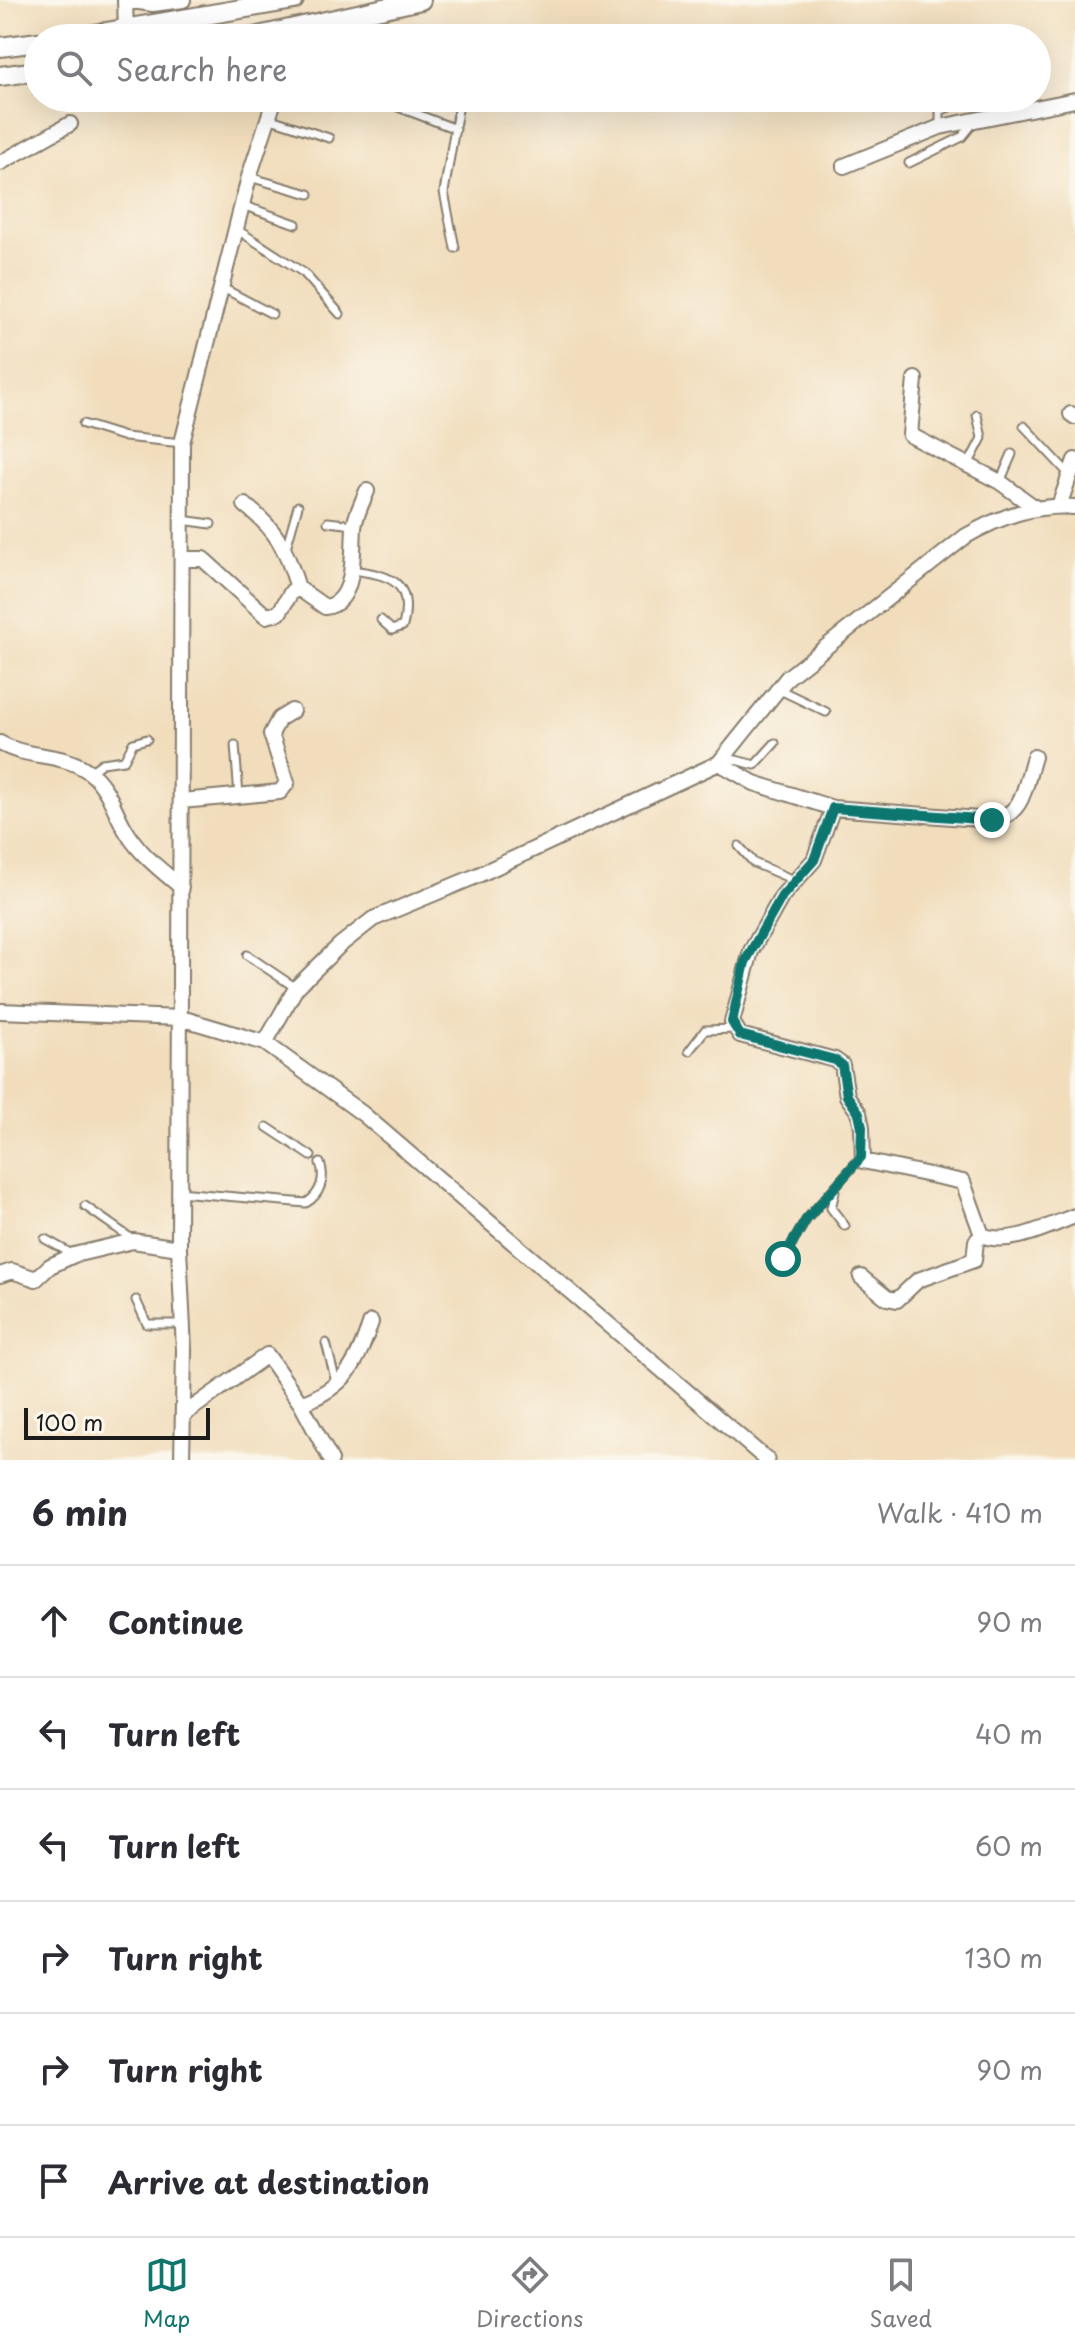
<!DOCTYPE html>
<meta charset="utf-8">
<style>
:root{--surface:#fff;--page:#f2f2f3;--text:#2b2b33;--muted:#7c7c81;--line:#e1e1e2;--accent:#0f766e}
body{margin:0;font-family:"Playpen Sans",sans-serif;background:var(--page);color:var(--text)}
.scale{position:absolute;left:24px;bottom:20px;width:186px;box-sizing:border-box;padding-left:8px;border:4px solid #1c1c1c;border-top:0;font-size:22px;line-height:28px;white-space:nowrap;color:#1c1c1c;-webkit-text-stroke:6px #fbf7ec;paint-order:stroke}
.stop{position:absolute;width:24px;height:24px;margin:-18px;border:6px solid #0f766e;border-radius:50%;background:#fff}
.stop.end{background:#0f766e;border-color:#fff;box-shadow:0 2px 8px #0008}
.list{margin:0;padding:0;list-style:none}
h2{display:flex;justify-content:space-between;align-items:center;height:104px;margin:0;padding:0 32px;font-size:34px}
h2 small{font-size:26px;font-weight:400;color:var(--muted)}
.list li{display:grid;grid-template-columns:52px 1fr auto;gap:24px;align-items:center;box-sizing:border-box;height:112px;padding:0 32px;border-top:2px solid var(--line)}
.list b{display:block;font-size:30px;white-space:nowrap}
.list em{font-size:26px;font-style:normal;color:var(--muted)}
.icon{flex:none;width:44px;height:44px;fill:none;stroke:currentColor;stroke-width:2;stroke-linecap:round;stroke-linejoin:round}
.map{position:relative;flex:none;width:1075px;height:1460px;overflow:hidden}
.search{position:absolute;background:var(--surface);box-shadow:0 8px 32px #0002;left:24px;right:24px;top:24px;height:88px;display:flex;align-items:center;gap:20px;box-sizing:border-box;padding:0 28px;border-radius:44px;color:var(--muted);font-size:30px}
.sheet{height:776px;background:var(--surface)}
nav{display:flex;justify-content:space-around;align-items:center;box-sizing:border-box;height:112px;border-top:2px solid var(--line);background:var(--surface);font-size:22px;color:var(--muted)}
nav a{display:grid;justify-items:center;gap:4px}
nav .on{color:var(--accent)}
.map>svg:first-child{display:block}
</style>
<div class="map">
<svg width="1075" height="1460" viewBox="0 0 1075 1460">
<rect width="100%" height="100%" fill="#fbf7ec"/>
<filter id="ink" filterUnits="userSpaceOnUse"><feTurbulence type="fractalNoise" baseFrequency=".0125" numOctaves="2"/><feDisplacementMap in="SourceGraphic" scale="16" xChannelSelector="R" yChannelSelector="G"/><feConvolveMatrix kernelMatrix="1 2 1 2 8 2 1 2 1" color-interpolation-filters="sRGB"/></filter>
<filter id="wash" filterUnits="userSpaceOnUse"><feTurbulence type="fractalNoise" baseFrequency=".006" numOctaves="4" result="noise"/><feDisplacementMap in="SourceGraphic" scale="32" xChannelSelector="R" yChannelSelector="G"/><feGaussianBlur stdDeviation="1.8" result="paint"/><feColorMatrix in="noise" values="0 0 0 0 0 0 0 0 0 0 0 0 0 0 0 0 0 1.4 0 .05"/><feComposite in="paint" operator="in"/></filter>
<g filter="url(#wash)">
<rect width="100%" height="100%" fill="#f1ddbc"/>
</g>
<g filter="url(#ink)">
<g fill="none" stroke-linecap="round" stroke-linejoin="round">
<defs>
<path id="service" d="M398,107L456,129
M268,118L329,138
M940,127V111L961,102
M909,163L962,137L975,121
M249,177L309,194
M242,205L296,224
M236,229L304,273L340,314
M455,248L444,192L460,98
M221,287L272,314
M83,424L125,437L182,443
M1024,426L1069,474
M968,465L982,438L977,415
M1000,482L1012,454
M182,520L211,524
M328,522L354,525
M286,548L298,506
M352,570C390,575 414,581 403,626L392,630L381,620
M778,689L826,712
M235,745L239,796
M724,757L755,765L775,743
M90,772L102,763L124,760L133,743L147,739
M739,846L754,863L796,881
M247,955L296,988
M689,1051L705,1030L734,1029
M267,1127L311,1156
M179,1192L306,1203C320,1195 326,1178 320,1163
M835,1192L831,1208L845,1226
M85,1206L132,1239
M45,1239L72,1254
M783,1259L806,1220L861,1157
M136,1300L147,1324H183
M326,1343L336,1382"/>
<path id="minor" d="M126,31L125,0L153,4L183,0
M0,163L70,124
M844,166L940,127L1075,100
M915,379L910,435L1000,482L1034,507
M1071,414L1075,417
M245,505C278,531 286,549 298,588
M1059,506L1075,460
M182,559H203L266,616L279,613L292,591L298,588L325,607C357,603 352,552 354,528C355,516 362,503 367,491
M0,743C27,759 61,752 88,771C110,787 114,813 128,834C142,856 162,871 181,887
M719,763L754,783L833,808L992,820C1025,815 1025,784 1034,757
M181,801L280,792L287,783L271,734L279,719L292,711
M833,808L814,860L782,896L751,951L732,1022L740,1035L835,1060L842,1065L847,1096L859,1113L862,1127L863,1161L963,1182L982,1235C1009,1247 1050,1225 1075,1216
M0,1011L181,1018L265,1043L363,1114L767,1460
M265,1043L296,988L340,945L373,919L474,877L719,763L788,677L966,536C1001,516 1035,504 1075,507
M0,1275L12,1271L36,1279L50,1266L74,1255L133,1241L179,1248
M861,1277L887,1298L897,1300L918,1280L974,1260L976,1241L982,1235
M301,1404C346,1386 356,1366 371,1322
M183,1415L267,1355L301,1404L331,1460
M182,1460L184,1350L179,1248L182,443L249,177L275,98"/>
<path id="secondary" d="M71,38L294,0
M249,38L421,0
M0,47L38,42
M0,76L38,71"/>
</defs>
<use href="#service" stroke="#867c6c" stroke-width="11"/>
<use href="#minor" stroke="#867c6c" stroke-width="18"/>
<use href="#secondary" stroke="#867c6c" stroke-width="22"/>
<use href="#service" stroke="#fff" stroke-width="7"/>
<use href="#minor" stroke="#fff" stroke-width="14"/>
<use href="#secondary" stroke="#fff" stroke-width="18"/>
</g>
</g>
<g fill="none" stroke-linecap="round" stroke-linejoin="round" filter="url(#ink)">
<path stroke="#0f766e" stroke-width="10" d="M783,1259L806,1220L861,1157L862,1127L859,1113L847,1096L842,1065L835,1060L740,1035L732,1022L745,962L782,896L814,860L833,808L992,820"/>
</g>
</svg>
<div class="scale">100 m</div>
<div class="stop" style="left:783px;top:1259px"></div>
<div class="stop end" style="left:992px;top:820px"></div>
<div class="search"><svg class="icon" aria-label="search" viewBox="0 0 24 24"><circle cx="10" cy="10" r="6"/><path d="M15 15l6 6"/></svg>Search here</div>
</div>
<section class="sheet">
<h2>6 min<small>Walk · 410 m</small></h2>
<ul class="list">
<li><svg class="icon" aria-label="ahead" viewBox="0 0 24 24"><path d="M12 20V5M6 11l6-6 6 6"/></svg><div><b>Continue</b></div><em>90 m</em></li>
<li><svg class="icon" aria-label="left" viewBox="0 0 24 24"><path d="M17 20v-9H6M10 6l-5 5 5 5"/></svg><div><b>Turn left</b></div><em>40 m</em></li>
<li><svg class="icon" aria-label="left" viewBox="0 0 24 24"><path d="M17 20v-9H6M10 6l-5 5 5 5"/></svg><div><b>Turn left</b></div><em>60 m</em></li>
<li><svg class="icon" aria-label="right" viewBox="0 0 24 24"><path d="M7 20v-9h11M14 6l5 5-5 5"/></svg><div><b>Turn right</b></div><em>130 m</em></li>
<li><svg class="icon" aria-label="right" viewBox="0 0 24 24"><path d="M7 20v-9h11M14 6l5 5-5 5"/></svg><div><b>Turn right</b></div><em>90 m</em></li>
<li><svg class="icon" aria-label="arrive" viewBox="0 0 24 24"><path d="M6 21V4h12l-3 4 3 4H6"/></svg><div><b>Arrive at destination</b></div></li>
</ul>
</section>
<nav>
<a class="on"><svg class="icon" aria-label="map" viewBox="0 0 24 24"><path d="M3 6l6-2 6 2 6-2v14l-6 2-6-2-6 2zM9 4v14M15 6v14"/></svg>Map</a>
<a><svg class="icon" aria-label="directions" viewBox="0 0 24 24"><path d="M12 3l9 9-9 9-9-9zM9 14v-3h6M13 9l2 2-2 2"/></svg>Directions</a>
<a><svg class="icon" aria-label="saved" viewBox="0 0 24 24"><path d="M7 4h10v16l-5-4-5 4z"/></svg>Saved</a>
</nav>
